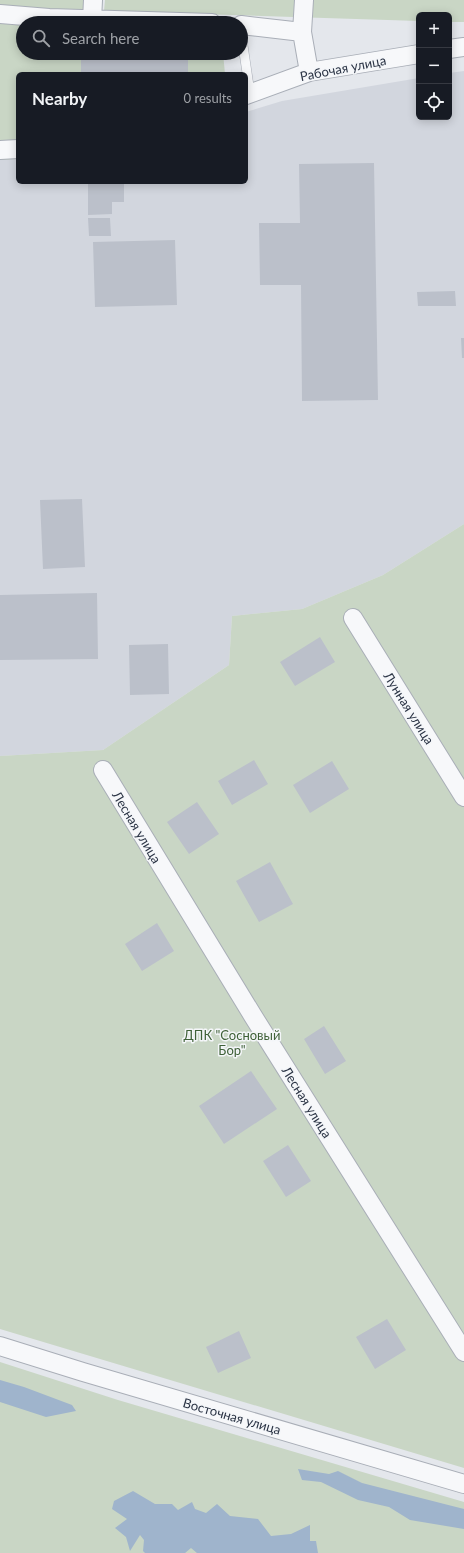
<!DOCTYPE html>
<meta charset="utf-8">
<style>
:root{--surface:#171b24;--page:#242831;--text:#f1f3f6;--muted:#9ea1a6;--line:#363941}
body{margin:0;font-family:Lato,sans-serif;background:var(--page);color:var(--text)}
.controls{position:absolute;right:12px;top:12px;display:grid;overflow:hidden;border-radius:6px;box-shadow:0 2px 10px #0003}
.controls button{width:36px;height:36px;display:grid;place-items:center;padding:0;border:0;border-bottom:1px solid var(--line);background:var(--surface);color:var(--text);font:20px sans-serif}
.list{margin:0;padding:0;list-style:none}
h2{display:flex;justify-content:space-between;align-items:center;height:52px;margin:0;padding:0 16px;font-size:17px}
h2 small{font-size:13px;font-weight:400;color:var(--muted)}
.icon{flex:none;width:22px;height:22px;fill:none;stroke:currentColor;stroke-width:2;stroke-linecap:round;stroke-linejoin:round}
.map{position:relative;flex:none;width:464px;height:1553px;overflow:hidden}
.search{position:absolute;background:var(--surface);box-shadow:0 2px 10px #0003;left:16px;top:16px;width:232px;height:44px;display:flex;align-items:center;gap:10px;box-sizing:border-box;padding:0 14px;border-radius:22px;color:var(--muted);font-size:15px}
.panel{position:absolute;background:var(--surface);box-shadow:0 2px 10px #0003;left:16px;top:72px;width:232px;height:112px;border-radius:6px}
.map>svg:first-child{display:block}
</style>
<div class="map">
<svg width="464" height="1553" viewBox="0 0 464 1553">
<rect width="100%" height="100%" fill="#e4e7ec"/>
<path fill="#d2d6de" d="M464,71V524L383,575L302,609L232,616L229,665L103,750L0,756V160L18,159V182H246V112L282,101L419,78V117H449V73Z"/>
<path fill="#c9d6c5" d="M0,0H84L83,23H23V53H223L225,74H18V159L0,160Z
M105,0H464V22H449V15H419V21L104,11Z
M464,524V1468L0,1329V756L103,750L229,665L232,616L302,609L383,575Z
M0,1362L118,1400L464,1502V1553H0Z"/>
<path fill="#9fb4cc" d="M0,1380L24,1387L72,1405L76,1411L46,1417L0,1402Z
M298,1469L329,1474L338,1471L362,1483L464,1509V1529L410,1520L389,1507L358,1500L321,1482L302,1480Z
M133,1491L155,1504H172L178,1510L192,1502L195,1509L206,1513L217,1504L230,1516L258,1519L271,1536L291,1534L310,1525V1541H316L318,1553H197L191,1548L185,1553H145L143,1551L144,1540L140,1535L130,1551L126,1537L115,1528L127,1519L112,1509L114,1501Z"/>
<path fill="#bbc0ca" d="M81,53H188V74H81Z
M374,163L378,400L302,401L301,285H260L259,223H300L299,164Z
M88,182H124V202H112V214L88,215Z
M88,218H110L111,236H89Z
M175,240L177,305L95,307L93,242Z
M455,291L456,306H418L417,292Z
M461,338H464V358H462Z
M82,499L85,567L43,569L40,500Z
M97,593L98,659L0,660V595Z
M320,637L335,662L295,686L280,662Z
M168,644L169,694L130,695L129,645Z
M254,760L268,784L232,805L218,781Z
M332,761L349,789L310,813L293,785Z
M197,802L219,834L189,854L167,822Z
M270,862L293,904L259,922L236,881Z
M157,923L174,951L142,971L125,944Z
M324,1026L346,1061L325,1074L304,1039Z
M251,1071L277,1109L224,1144L199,1106Z
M288,1145L311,1181L286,1197L263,1161Z
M387,1319L406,1350L375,1369L356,1337Z
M239,1331L251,1358L218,1373L206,1347Z"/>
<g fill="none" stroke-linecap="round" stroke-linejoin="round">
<defs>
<path id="service" d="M241,32L250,93"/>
<path id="minor" d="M304,0L302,32L309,72
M0,14L49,18L212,23
M92,20L93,0
M241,25L302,32
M449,49L464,47
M246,95L309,72L419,54
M0,150L18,149
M353,618L464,797
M103,770L253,1016L464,1352
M0,1346L83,1372L464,1484"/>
</defs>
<use href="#service" stroke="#a9aeb7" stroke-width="10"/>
<use href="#minor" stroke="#a9aeb7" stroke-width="20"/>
<use href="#service" stroke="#f7f8fa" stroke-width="9"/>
<use href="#minor" stroke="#f7f8fa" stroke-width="18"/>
</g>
<g text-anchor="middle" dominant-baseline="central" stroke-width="3" stroke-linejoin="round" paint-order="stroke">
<g font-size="13" fill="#2b3445" stroke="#f4f6f9">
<text transform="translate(343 68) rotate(-11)">Рабочая улица</text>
<text transform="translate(409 708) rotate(58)">Лунная улица</text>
<text transform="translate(137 827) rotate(59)">Лесная улица</text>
<text transform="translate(307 1102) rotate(58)">Лесная улица</text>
<text transform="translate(232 1416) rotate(16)">Восточная улица</text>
</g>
<g font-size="13" fill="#3f6138" stroke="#f4f6f9">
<text x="232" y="1035">ДПК "Сосновый<tspan x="232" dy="15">Бор"</tspan></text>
</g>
</g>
</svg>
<div class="controls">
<button>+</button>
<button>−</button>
<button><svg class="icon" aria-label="locate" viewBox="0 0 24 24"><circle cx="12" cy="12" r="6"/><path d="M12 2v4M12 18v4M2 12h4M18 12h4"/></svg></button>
</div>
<div class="search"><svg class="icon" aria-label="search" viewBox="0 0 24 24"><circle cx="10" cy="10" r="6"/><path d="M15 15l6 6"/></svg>Search here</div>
<section class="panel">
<h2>Nearby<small>0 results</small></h2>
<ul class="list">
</ul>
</section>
</div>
